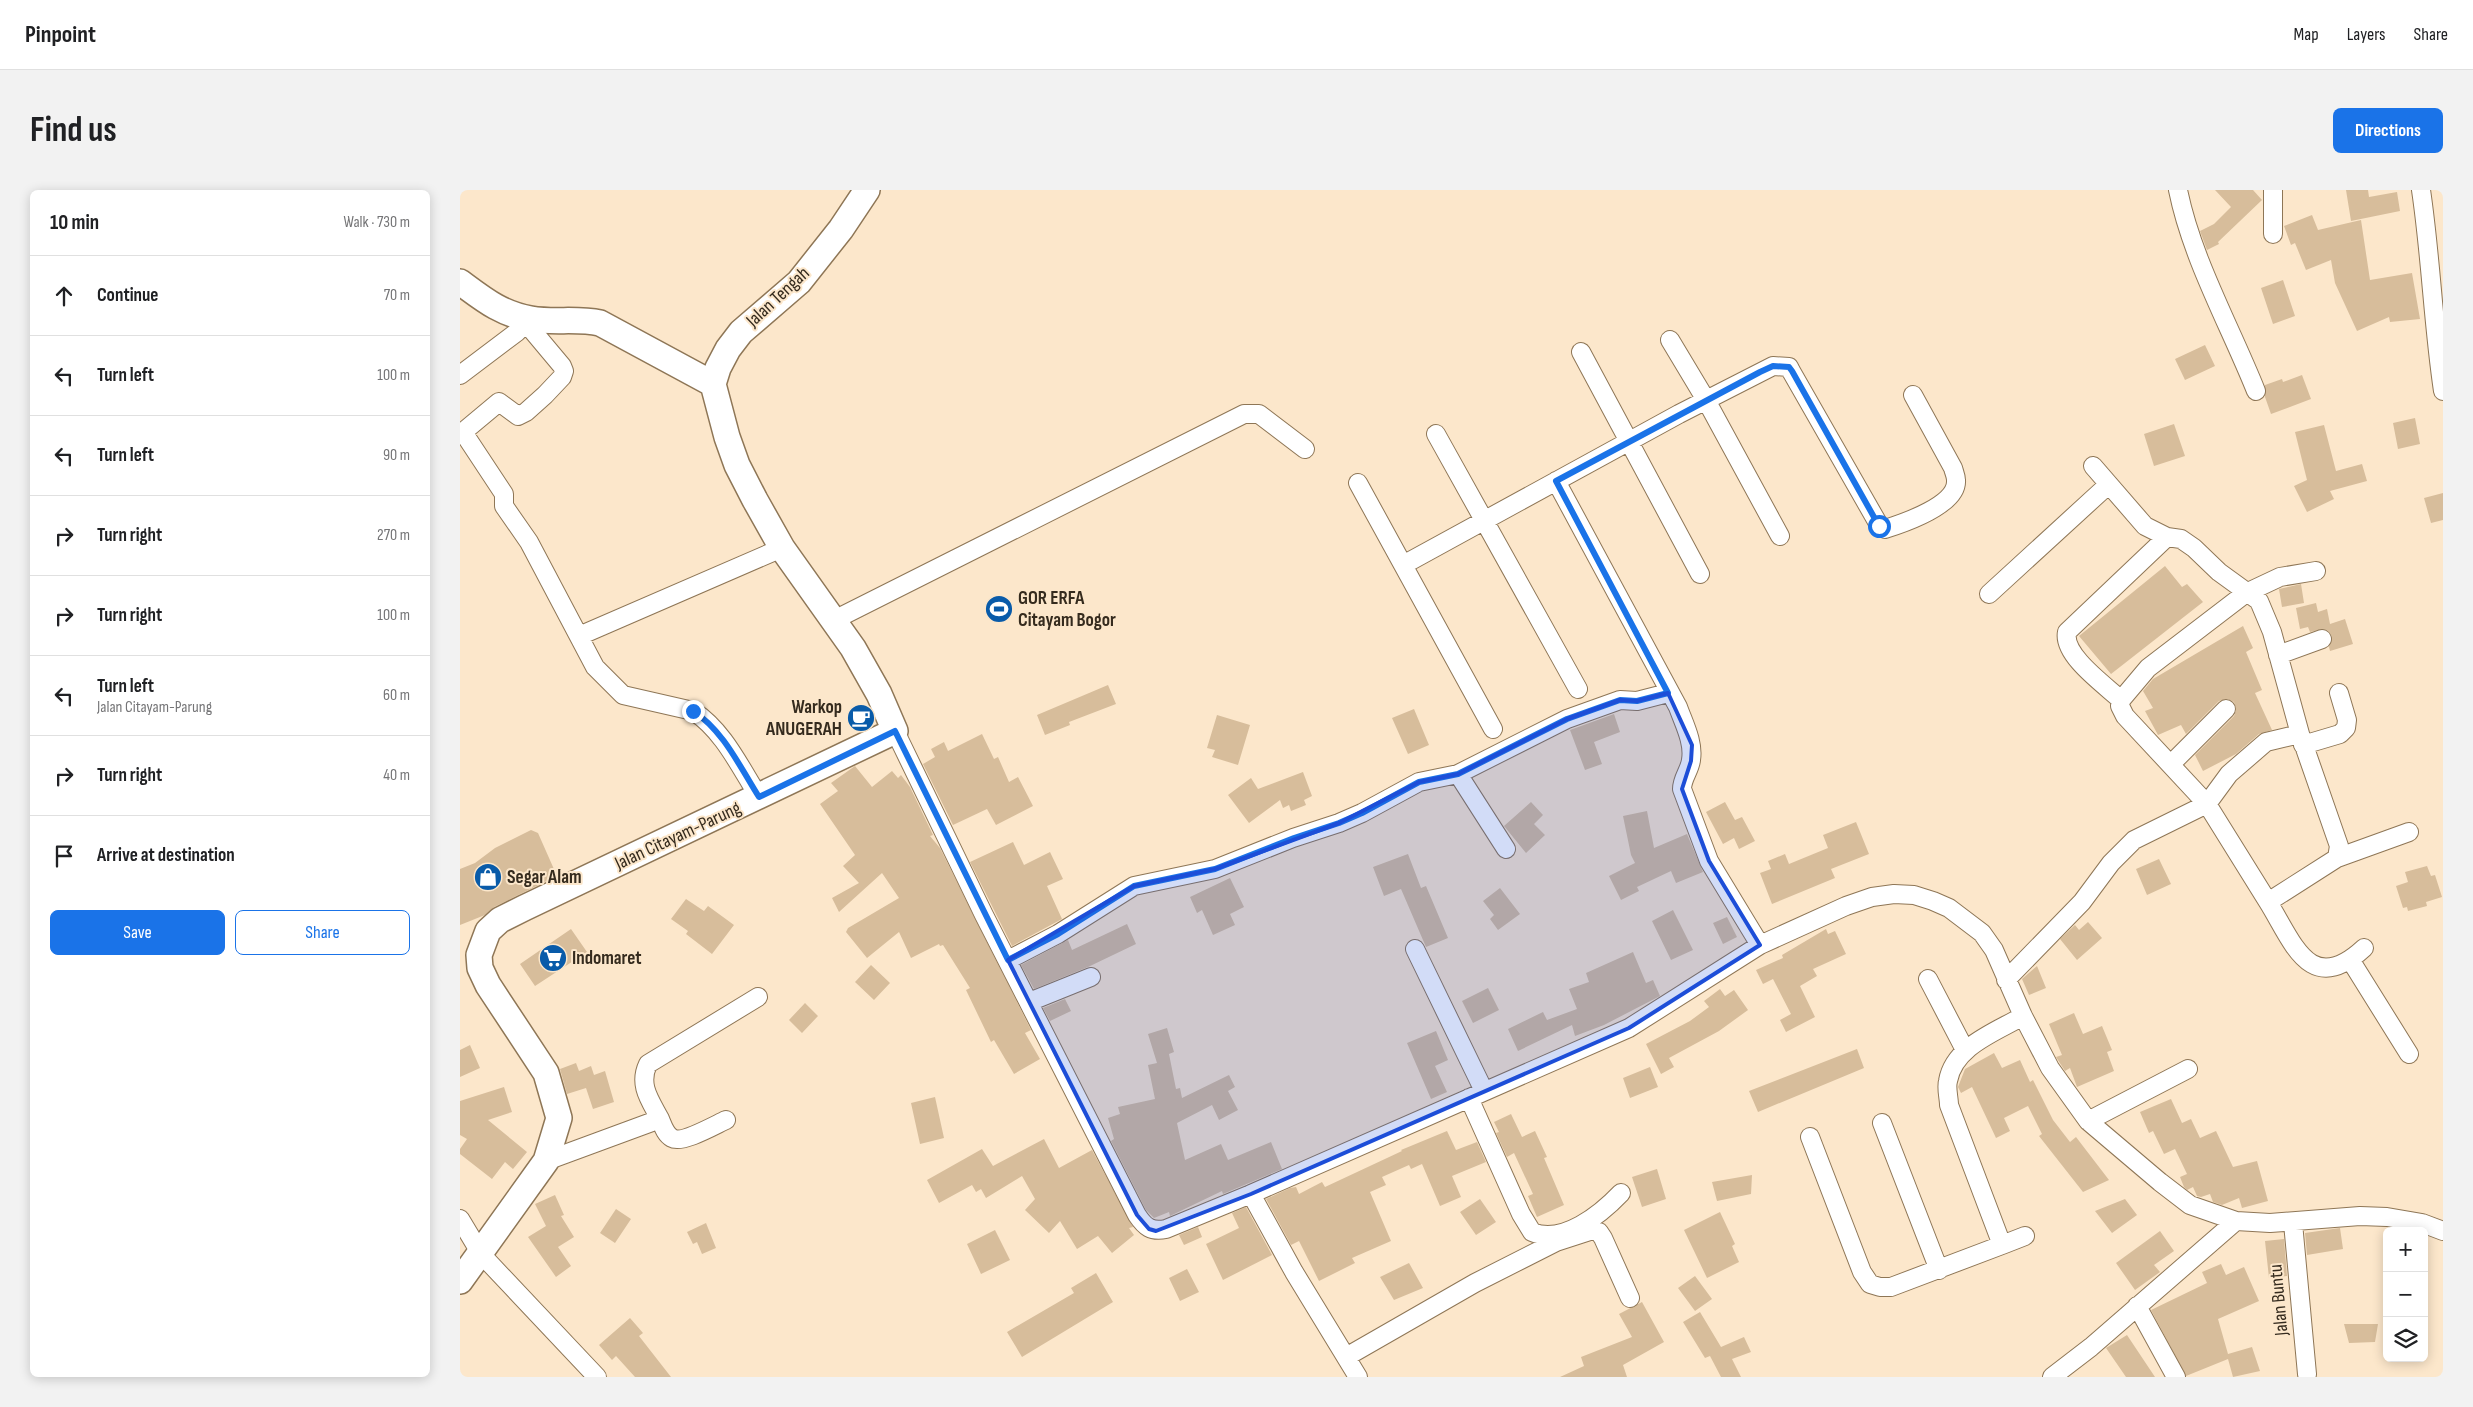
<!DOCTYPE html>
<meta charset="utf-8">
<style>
:root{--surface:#fff;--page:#f2f2f2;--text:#202124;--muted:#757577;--line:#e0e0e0;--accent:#1a73e8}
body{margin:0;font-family:"Sofia Sans Condensed",sans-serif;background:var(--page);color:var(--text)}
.controls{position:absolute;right:15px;bottom:15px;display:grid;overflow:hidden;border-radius:8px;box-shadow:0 2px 12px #0003}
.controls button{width:45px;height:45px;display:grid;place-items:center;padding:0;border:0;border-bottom:1px solid var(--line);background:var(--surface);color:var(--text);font:25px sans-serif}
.stop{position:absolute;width:15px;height:15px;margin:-11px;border:4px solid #1a73e8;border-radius:50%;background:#fff}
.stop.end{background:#1a73e8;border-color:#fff;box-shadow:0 1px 5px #0008}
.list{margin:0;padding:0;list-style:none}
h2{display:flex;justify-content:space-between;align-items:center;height:65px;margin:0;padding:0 20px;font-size:21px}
h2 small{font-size:16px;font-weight:400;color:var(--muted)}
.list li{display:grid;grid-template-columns:32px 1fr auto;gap:15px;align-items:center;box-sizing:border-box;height:80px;padding:0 20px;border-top:1px solid var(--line)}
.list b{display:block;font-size:19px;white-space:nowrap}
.list p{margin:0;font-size:16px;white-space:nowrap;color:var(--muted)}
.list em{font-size:16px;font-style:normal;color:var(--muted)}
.actions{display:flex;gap:10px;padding:15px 20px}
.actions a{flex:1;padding:11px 0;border:1px solid var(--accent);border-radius:8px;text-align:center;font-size:18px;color:var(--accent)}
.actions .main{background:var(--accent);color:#fff}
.icon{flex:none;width:28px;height:28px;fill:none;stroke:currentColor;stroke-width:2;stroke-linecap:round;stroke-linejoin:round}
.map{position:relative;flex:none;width:1983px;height:1187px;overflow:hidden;border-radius:8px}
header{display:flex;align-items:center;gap:30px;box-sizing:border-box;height:70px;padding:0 25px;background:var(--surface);border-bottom:1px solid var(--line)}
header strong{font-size:24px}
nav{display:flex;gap:28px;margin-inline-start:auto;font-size:18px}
.intro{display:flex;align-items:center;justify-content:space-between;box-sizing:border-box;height:120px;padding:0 30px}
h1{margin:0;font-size:35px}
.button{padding:12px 22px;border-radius:8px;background:var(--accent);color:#fff;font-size:18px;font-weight:700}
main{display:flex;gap:30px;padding:0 30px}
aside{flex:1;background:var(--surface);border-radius:8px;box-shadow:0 2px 12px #0003}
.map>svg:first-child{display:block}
</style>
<header>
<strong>Pinpoint</strong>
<nav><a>Map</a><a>Layers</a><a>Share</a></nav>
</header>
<div class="intro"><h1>Find us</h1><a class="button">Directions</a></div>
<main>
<aside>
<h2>10 min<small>Walk · 730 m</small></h2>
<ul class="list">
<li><svg class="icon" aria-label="ahead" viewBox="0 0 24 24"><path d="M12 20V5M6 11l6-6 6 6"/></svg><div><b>Continue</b></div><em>70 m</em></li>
<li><svg class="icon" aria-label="left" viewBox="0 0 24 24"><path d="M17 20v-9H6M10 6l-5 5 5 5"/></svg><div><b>Turn left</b></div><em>100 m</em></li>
<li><svg class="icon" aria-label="left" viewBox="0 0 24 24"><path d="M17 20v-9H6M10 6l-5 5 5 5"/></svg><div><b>Turn left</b></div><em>90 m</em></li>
<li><svg class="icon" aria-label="right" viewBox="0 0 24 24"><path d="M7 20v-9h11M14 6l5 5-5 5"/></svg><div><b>Turn right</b></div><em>270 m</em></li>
<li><svg class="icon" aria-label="right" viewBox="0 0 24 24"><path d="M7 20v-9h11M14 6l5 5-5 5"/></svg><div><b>Turn right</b></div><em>100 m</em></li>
<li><svg class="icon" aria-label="left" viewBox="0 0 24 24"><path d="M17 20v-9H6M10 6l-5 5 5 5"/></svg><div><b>Turn left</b><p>Jalan Citayam-Parung</p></div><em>60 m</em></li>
<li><svg class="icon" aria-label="right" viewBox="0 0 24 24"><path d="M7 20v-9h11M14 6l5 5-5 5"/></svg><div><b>Turn right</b></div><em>40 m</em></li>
<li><svg class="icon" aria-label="arrive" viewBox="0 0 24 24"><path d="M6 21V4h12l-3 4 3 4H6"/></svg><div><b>Arrive at destination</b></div></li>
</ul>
<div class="actions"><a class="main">Save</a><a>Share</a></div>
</aside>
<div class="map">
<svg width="1983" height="1187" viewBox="0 0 1983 1187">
<rect width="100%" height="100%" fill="#fce7cb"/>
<path fill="#d7bd9b" d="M1755,0H1793L1802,10L1758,52L1759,54L1747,60L1740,41L1754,34L1771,17Z
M1886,0H1908L1909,7L1937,2L1940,21L1891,31Z
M1852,25L1858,40L1901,30L1910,90L1952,83L1960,129L1930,132L1929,127L1897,141L1875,93L1871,70L1846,80L1835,53L1831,55L1824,36Z
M1823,90L1835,126L1813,134L1801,98Z
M1745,155L1755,176L1725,190L1715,169Z
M1842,185L1851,209L1811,224L1805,207V195L1822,189L1823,192Z
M1955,228L1960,254L1938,259L1933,233Z
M1714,234L1725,266L1694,276L1684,244Z
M1864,235L1876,281L1902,274L1907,291L1870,301L1874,309L1847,322L1834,296L1847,290L1835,242Z
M1983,303V330L1971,333L1964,308Z
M1705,376L1722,397L1727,394L1743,412L1651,484L1619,446Z
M1841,394L1844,413L1822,417L1819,399Z
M1856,413L1858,422L1867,419L1870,434L1885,429L1893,454L1870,461L1869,457L1872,446L1868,441L1863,439L1850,442L1848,437L1840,439L1836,418Z
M1783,436L1793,458L1786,462L1802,500L1795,503L1812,540L1799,544L1776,564L1743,581L1735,565L1774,526L1776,521L1774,512L1768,509L1759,511L1726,544L1721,535L1698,545L1685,521L1693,518L1683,501L1693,489Z
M648,495L656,514L609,532L610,535L585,545L577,525Z
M954,519L969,555L948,564L932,528Z
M1154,524L1160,542L1134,552L1142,574L1125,580L1110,540Z
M757,525L790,535L778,575L752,567L755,560L747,558Z
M522,544L534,569L538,567L549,592L558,587L573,616L536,635L527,619L493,635L463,574L475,567L471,559L484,552L488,561Z
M395,576L412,597L432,581L438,588L441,585L450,597L473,645L470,646L480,658L571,840L565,843L580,869L554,884L534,850L531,852L506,800L510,798L483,755L480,756L479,754L451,768L439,742L407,768L386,742L388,738L439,708L422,683L379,722L372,708L399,693L383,676L395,665L360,614L378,601L371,593Z
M843,582L852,606L844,610L846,615L831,621L829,615L823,618L820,610L789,633L768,605L791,588L798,599Z
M1071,612L1083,625L1074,634L1085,645L1066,663L1044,636Z
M1265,612L1275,630L1282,627L1295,651L1279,659L1274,648L1263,654L1246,622Z
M1187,621L1194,658L1227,644L1243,682L1216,693L1211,681L1177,697L1179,701L1161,710L1149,686L1175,673L1171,665L1163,626Z
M1396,632L1409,664L1371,679L1375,688L1312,714L1300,683L1311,679L1308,671L1325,664L1329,674L1368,658L1363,645Z
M71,640L78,643L97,686L34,717L25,725L0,735V679L15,673L35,658Z
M553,652L564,675L590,662L603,689L587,696L602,729L552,756L510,672Z
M948,664L961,698L966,696L988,748L966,757L941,699L924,706L913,677Z
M1699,669L1711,694L1687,705L1676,679Z
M1967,676L1971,686L1975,685L1982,707L1966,712L1967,716L1948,721L1947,717L1943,718L1936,696L1948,692L1945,682Z
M770,688L784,717L770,724L775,735L753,745L742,720L737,723L730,707Z
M1040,698L1060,724L1038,740L1030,729L1034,725L1023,711Z
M226,709L244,721L248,716L274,735L252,764L226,744L228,741L211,729Z
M1213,720L1233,760L1211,770L1192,731Z
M1267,727L1277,747L1263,754L1253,733Z
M1628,732L1642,748L1617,770L1600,749L1615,735L1619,740Z
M667,734L676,754L628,777L574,799L561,775L608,750L612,760Z
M111,739L127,762L75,796L60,774Z
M1366,739L1368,744L1375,741L1386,764L1353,779L1357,786L1340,796L1355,827L1326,842L1320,830L1331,824L1313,789L1303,794L1296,780L1323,768L1322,765Z
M1173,762L1186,793L1193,790L1200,806L1144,835L1115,846L1112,835L1058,861L1048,839L1083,822L1087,830L1117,819L1109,799L1129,792L1126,783Z
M411,775L430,793L414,810L395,792Z
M1577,776L1586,798L1569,805L1562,789Z
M1028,798L1039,820L1013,833L1002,811Z
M1260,799L1265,806L1274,800L1288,820L1259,841L1209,868L1214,877L1201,884L1186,854L1230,831L1249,817L1244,811Z
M605,809L611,821L590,831L583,818Z
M345,813L358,826L342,843L329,830Z
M1614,823L1623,844L1642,836L1652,860L1647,862L1654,881L1617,897L1610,878L1605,881L1596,867L1602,865L1589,834Z
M707,838L714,862L709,864L716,899L720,898L722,908L769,885L775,897L768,901L778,920L759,930L752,915L717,933L725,970L761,954L768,970L811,952L822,979L763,1004L762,1001L710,1026L709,1022L694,1028L686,1020L651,951L654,949L648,928L660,924L658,917L695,909L688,875L697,873L688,844Z
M976,841L988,870L975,876L987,902L971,909L947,853Z
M10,855L20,878L0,887V860Z
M1397,859L1404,878L1298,922L1289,901Z
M1534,863L1542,878L1560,870L1570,892L1573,890L1593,930L1610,952L1616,947L1649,990L1623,1002L1579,946L1582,944L1568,916L1544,928L1550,941L1536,948L1512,897L1501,903L1498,897L1505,879Z
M116,873L119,881L131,876L134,885L145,881L154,912L133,919L126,898L107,904L100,879Z
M1190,877L1198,897L1170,908L1163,888Z
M44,897L52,922L28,930L67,962L53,979L45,972L32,989L0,964V959L7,949L0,945V911Z
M475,907L484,948L460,954L451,913Z
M1711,909L1722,933L1731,929L1740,948L1756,941L1773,977L1797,971L1808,1011L1782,1018L1779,1008L1762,1015L1753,1012L1750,1004L1741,1007L1737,1006L1733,997L1727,1000L1724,997L1720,987L1727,984L1715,959L1704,964L1693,941L1689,943L1680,922Z
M1051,924L1062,947L1075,941L1087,967L1084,968L1104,1015L1077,1027L1068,1006L1073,1004L1054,963L1047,967L1036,943L1039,942L1034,932Z
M987,941L996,960L1017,952L1026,972L992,986L1001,1007L980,1016L962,974L951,979L949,975L922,987L926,995L910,1002L931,1051L892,1068L895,1073L859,1091L839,1051L831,1055L806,1009L830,998L836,997L839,1004L862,992L865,997L942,961L941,960Z
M584,949L599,978L632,960L673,1037L669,1038L674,1045L652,1063L638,1046L617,1059L600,1031L589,1043L565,1020L575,1009L562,986L526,1008L521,999L516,1002L512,995L479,1013L467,990L522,959L533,976Z
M1197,979L1206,1009L1182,1017L1172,987Z
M1292,985L1291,1004L1257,1011L1252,992Z
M95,1005L104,1025L101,1026L114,1047L98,1057L111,1076L96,1087L68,1047L86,1036L75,1014Z
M1020,1009L1036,1032L1016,1045L1000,1022Z
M1665,1009L1677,1025L1652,1043L1635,1021Z
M786,1017L812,1065L763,1090L746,1054L779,1038L772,1023Z
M156,1019L171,1029L155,1053L140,1043Z
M1260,1022L1275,1054L1272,1056L1279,1072L1247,1088L1224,1040Z
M246,1033L256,1058L242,1064L237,1052L233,1054L227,1042Z
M738,1037L742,1047L724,1055L719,1045Z
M1880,1038L1883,1059L1847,1065L1845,1043Z
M535,1040L550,1070L521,1084L507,1054Z
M1700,1041L1714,1061L1694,1075L1700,1082L1675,1100L1656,1073Z
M1824,1049L1827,1086L1809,1088L1805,1051Z
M949,1073L963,1098L934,1110L920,1087Z
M1761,1074L1766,1085L1784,1077L1799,1111L1758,1129L1768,1164L1792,1157L1800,1181L1773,1187L1768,1169L1726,1186L1691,1120L1747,1093L1742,1082Z
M727,1079L739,1102L720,1111L709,1088Z
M636,1083L653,1112L562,1167L547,1142L614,1103L611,1098Z
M1235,1086L1252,1109L1235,1121L1218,1098Z
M1182,1112L1204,1152L1163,1175L1167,1187H1100L1124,1176L1121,1167L1172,1147L1159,1124Z
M1240,1122L1261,1157L1284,1147L1291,1162L1272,1169L1281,1187H1261L1250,1166L1245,1168L1223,1132Z
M170,1128L183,1143L179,1146L211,1187H175L156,1166L152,1170L139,1155Z
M1884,1134H1918L1915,1152L1889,1153Z
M1667,1145L1695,1187H1666L1646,1158Z"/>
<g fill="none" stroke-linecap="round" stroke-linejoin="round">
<defs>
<path id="street" d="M1718,0C1732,69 1770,136 1796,201
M1813,0V44
M1961,0C1971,67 1973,134 1983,201
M1210,150L1246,210L1320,346
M1121,162L1240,384
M0,185L57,142L70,129
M3,242L39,212L58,226L66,222L85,205L102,187L104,181L102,176L66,133
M0,244L3,242L44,304V316L69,352L135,477L163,505L233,521C263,540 280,577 299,607
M976,244L1118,499
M1633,276L1685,336L1707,347L1721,349L1734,358L1759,382L1799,411L1812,442L1840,544
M1096,291L1218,517C1224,534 1234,552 1231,570C1230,580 1222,588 1222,599L1249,671L1300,755
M898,293L943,375
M1529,404L1648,295
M374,430L784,224H799L845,259
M119,446L322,358
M1818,465L1862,449
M1661,510C1645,495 1602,465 1607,442L1707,347
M1033,539L943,375L1219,224L1313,176L1329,177L1331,181L1419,335L1425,339C1444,333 1498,315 1496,290C1496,286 1494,282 1493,278L1453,205
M435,541L524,725L677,1025C685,1037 691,1042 706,1039L791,1004L1169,838L1300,755L1386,716L1412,707L1434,704L1454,705L1473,711L1489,718L1522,743L1534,760L1563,826L1590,878L1628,931L1700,992L1730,1015L1776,1031L1810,1033L1900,1026L1927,1027L1962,1033L1983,1041
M1843,555L1880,544L1886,538L1887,530L1879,503
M1711,574L1766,519
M998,584L1046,659
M1877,668L1949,642
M1808,712L1747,614L1665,526L1660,516L1661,510L1688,478L1786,403L1820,387L1856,381
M955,759L1024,901
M548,770L598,744L674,696L755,679L833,648L879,633L902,623L959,592L998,584L1107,529L1160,510L1177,511L1208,503
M1891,771L1949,864
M1468,789L1505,860
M1546,790L1622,712L1651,673L1674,650L1747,614L1769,584L1806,552L1840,544L1879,656L1877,668L1808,712C1833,752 1850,808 1904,758
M569,812L631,787
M1563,826C1536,842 1494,856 1488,891C1486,898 1489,908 1489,915L1542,1055L1565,1046
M1009,908L1061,1024L1072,1042C1103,1055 1141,1024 1161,1003
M200,929C190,910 178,895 188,874L298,807
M1628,931L1728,879
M1422,933L1479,1080
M1350,947L1402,1082L1410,1094L1420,1097H1431L1542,1055
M86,971L200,929C203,936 205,944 212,948C222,954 255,935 266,930
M791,1004L834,1082L898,1187
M0,1029L21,1064L137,1187
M1833,1033L1847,1184
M1677,1116L1716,1187
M886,1167L1015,1093L1096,1052L1133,1040L1139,1042L1143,1048L1170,1108
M1592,1187L1631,1157L1776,1031"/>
<path id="secondary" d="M0,92C23,109 41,124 71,129C94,133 117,128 140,133L253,194
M0,1091L86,971L99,928L86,883L28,795L20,778L19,765L28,741L40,730L64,718L435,541L419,504L393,458L322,358L295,310L277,275L267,247L253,194L258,178L268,159L281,142L339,92L381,39L407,0"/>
</defs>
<use href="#street" stroke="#8e7656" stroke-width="20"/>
<use href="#secondary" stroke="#8e7656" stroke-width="28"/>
<use href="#street" stroke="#fff" stroke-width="18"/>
<use href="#secondary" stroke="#fff" stroke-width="25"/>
</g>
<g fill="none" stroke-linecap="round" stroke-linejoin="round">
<path stroke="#1a73e8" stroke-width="6" d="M233,521C263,540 280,577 299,607L435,541L548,770L598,744L674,696L755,679L834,648L879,633L902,623L959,592L998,584L1107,529L1160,510L1177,511L1208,503L1096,291L1300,182L1313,176L1329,177L1332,181L1419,336"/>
</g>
<path fill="#1d4ed8" fill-opacity="0.2" stroke="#1d4ed8" stroke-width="4" stroke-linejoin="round" d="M1208,503L1232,555L1231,571L1222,599L1249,671L1300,755L1169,838L791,1004L696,1041L689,1039L677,1025L548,770L674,696L755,679L879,633L959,592L998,584L1107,529L1160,510L1177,511Z"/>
<defs>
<symbol id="stadium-disc" viewBox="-11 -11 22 22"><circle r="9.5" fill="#095ba9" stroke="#fce7cb"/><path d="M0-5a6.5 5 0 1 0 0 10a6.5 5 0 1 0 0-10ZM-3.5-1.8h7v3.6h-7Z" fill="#fff"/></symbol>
<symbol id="cafe-disc" viewBox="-11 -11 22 22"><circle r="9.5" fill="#095ba9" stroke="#fce7cb"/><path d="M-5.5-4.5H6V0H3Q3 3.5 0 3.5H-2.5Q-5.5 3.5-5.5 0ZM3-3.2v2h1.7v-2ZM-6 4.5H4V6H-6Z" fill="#fff"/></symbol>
<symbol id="shop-disc" viewBox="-11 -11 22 22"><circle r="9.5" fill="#095ba9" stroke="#fce7cb"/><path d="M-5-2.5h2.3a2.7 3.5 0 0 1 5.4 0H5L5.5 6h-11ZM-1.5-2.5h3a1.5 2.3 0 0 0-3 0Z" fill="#fff"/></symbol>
<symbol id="supermarket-disc" viewBox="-11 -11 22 22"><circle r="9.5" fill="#095ba9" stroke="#fce7cb"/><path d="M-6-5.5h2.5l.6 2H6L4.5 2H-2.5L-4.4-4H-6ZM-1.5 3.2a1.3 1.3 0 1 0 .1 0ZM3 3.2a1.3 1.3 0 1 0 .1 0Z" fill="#fff"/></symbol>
</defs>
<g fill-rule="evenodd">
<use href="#stadium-disc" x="523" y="403" width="32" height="32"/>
<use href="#cafe-disc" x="385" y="512" width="32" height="32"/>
<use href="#shop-disc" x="12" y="671" width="32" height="32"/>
<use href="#supermarket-disc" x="77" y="752" width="32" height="32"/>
</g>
<g text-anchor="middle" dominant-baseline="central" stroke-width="4" stroke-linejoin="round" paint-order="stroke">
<g font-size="19" fill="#352b1e" stroke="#fce7cb">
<text transform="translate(318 107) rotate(-43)">Jalan Tengah</text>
<text transform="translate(218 646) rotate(-25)">Jalan Citayam-Parung</text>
<text transform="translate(1819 1110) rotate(-95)">Jalan Buntu</text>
</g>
<g font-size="19" font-weight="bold" fill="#352b1e" stroke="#fce7cb" text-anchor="start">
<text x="558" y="408">GOR ERFA<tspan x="558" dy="22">Citayam Bogor</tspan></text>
<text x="382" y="517" text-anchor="end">Warkop<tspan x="382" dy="22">ANUGERAH</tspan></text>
<text x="47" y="687">Segar Alam</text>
<text x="112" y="768">Indomaret</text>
</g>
</g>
</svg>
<div class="controls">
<button>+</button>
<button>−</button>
<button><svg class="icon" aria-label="layers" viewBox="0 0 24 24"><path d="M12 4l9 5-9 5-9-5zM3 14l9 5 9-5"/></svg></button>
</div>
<div class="stop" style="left:1419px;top:336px"></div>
<div class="stop end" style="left:233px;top:521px"></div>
</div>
</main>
